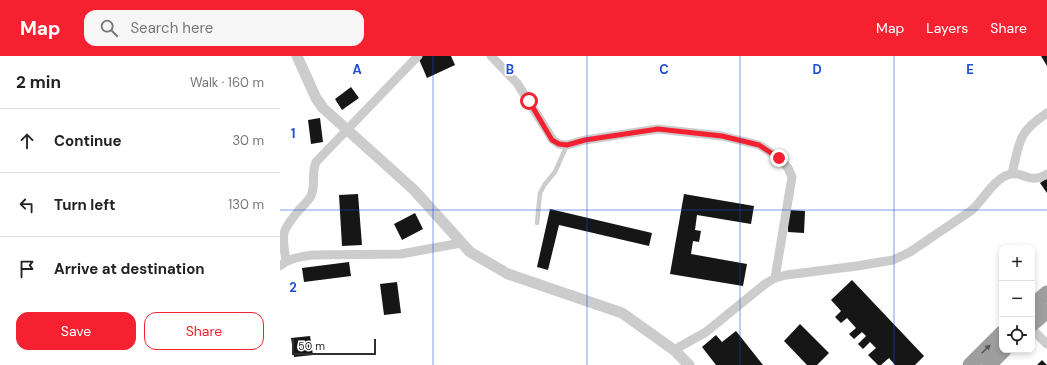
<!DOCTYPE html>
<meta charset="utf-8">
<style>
:root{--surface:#fff;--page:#f6f6f6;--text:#222;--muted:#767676;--line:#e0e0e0;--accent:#f62130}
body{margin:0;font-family:"DM Sans",sans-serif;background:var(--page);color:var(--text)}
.controls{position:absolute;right:12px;bottom:12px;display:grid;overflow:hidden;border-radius:8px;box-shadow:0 2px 6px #0003}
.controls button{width:36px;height:36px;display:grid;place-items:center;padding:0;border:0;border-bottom:1px solid var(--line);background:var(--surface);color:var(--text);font:20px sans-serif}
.scale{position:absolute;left:12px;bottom:10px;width:84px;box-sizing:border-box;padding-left:4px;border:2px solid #2f2f2f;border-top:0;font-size:11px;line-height:14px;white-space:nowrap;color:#2f2f2f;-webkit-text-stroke:3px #fff;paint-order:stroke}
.stop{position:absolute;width:12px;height:12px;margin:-9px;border:3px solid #f62130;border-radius:50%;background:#fff}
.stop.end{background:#f62130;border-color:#fff;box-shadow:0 1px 4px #0008}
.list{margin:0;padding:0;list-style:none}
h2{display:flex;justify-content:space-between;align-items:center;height:52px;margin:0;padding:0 16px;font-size:17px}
h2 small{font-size:13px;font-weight:400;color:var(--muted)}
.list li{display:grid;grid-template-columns:26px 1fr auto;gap:12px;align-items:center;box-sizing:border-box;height:64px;padding:0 16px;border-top:1px solid var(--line)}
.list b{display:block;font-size:15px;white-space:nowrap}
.list em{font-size:13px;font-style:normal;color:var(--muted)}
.actions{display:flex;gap:8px;padding:12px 16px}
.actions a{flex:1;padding:9px 0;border:1px solid var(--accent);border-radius:12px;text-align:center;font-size:14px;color:var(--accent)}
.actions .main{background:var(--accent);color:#fff}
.icon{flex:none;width:22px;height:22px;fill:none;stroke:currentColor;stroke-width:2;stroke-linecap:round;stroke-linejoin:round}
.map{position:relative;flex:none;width:767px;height:309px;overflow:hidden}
header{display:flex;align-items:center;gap:24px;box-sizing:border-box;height:56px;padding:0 20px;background:var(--accent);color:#fff}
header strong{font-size:19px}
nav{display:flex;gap:22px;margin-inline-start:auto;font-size:14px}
.search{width:280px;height:36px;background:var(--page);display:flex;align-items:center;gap:10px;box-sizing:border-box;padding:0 14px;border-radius:12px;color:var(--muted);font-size:15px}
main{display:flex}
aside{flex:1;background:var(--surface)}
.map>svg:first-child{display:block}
</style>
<header>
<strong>Map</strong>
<div class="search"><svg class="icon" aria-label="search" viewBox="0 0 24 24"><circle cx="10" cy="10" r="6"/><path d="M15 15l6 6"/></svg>Search here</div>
<nav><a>Map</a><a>Layers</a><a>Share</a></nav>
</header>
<main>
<aside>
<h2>2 min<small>Walk · 160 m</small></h2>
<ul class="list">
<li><svg class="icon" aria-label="ahead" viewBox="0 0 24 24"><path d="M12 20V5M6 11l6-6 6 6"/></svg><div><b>Continue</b></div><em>30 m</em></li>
<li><svg class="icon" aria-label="left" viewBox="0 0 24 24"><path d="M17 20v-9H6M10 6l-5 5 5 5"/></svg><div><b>Turn left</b></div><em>130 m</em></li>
<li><svg class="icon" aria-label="arrive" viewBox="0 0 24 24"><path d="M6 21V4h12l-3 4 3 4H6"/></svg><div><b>Arrive at destination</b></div></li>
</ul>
<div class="actions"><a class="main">Save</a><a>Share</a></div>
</aside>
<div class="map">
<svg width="767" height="309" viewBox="0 0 767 309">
<rect width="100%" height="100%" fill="#fff"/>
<path fill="#161616" d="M139,0H171L175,9L147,22L138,1Z
M761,0H767V10Z
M71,31L79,42L62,54L55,43Z
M40,62L43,86L31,88L28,64Z
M767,122V137L760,127Z
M78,138L82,189L62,190L59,139Z
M404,138L474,150L471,168L417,159L415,174L421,175L419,186L413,185L411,198L467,208L463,230L390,218Z
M270,153L372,177L369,190L279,169L268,214L257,211Z
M508,154L525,155L524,177L508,176Z
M135,157L143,173L122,184L114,168Z
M69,206L71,220L24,226L22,212Z
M572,224L644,300L635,309H615L609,302L601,309H598L588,299L596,292L590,286L583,293L578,288L586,280L582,276L574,283L569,278L576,272L567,262L561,267L555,261L561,255L551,244Z
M117,226L121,257L104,259L100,228Z
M520,268L549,297L537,309H527L504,285Z
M456,275L483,309H436L422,291L436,279L442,286Z
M30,280L33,299L14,301L11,282Z
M762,304L767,309H757Z"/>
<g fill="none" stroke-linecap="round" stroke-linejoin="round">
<path stroke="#ccc" stroke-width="4.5" d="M257,167L260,137L265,128L275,116L287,89"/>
<path stroke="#ccc" stroke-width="9" d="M211,0L237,27L273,84L279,88L287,89L305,84L378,73L442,80L479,89L499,102L508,112L512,121L495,222
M732,117C740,85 738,76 767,57
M6,205C2,177 0,177 19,154C23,150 28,145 31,140C36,129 31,117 36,106L138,0
M0,210C9,202 20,201 32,199L121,198L181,187
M752,273L767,288
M394,294L426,276L485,228L495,222L506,219L577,210L613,204L630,196L692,154C704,143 715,121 731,118C742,115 750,129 767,118"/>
<path stroke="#ccc" stroke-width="11" d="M17,0L36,42L43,52L134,134L190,196L228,218L342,257L394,294L409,309"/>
<path stroke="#9e9e9e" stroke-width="15" d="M752,250L767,237
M752,268L767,255
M690,309L722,277
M709,309L724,294"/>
</g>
<defs><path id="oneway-solid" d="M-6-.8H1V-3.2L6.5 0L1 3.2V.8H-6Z"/></defs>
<use fill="#565656" href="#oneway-solid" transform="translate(706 293) rotate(-45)"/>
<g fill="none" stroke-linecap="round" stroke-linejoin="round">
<path stroke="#f62130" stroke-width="5" d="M249,45L272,84L279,88L287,89L305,84L378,73L442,80L479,89L499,102"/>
</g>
<path fill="none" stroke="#1d4ed8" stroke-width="1" stroke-opacity="0.55" d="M153,0V309M307,0V309M460,0V309M614,0V309M0,154H767"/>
<g font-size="13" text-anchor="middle" font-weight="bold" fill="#1d4ed8" stroke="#fff" stroke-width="4" stroke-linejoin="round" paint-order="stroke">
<text x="77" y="18">A</text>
<text x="230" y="18">B</text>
<text x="384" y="18">C</text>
<text x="537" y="18">D</text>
<text x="690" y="18">E</text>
<text x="13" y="82">1</text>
<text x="13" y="236">2</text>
</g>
</svg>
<div class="controls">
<button>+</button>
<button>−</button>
<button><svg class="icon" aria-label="locate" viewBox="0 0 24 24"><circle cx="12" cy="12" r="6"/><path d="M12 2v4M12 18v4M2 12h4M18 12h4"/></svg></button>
</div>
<div class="scale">50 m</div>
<div class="stop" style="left:249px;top:45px"></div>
<div class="stop end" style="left:499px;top:102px"></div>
</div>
</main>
